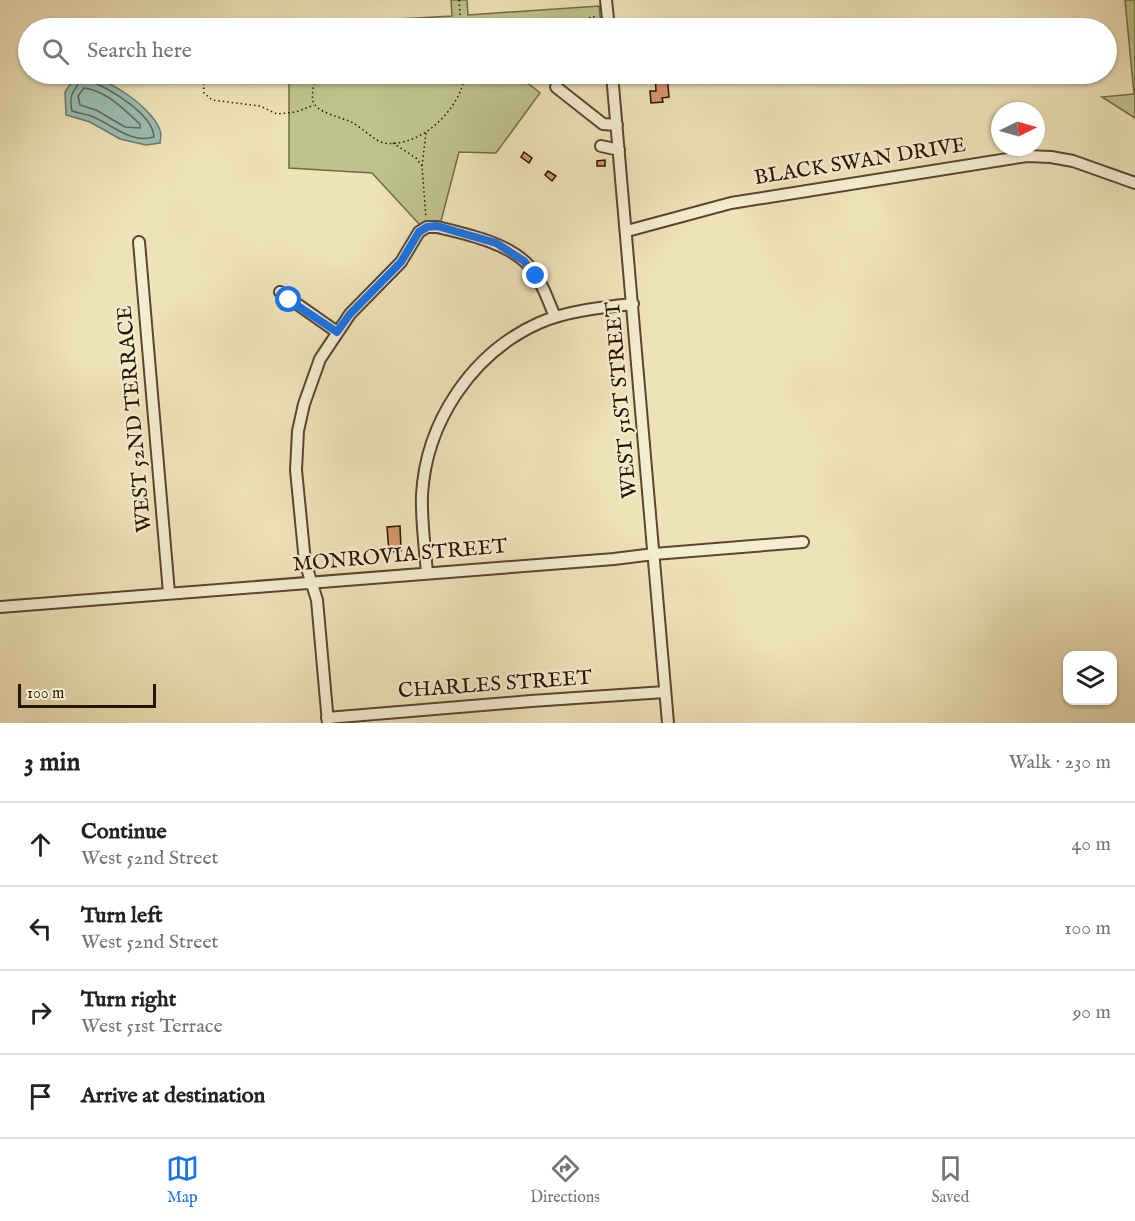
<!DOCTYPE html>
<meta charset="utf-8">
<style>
:root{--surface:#fff;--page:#f2f2f2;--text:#202124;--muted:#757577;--line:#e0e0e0;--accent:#1a73e8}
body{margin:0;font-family:"IM FELL English",serif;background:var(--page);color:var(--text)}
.controls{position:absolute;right:18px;bottom:18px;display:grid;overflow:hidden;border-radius:12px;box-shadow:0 2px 4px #0004}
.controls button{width:54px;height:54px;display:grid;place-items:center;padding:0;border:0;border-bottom:2px solid var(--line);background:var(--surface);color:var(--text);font:30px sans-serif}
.compass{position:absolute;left:991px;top:102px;width:54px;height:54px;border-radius:50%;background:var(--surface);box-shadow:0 2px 4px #0004;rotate:85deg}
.scale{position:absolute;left:18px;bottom:15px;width:138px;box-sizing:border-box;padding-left:6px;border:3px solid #291200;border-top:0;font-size:16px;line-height:21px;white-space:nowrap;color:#291200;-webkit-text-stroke:4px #f4ecd1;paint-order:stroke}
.stop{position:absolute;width:18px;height:18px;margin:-14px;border:4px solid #1a73e8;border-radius:50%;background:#fff}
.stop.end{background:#1a73e8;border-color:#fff;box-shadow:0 2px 6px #0008}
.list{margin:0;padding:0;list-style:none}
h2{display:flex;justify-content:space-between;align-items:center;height:78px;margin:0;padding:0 24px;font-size:26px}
h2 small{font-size:20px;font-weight:400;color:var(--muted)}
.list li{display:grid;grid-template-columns:39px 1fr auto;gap:18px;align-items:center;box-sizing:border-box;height:84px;padding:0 24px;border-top:2px solid var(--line)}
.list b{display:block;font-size:22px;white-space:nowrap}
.list p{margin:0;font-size:20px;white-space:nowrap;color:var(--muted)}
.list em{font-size:20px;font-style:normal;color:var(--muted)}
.icon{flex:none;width:33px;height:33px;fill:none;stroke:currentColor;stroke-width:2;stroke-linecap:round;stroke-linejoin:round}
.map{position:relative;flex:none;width:1135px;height:723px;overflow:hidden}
.search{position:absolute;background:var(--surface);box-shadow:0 2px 4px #0004;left:18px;right:18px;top:18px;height:66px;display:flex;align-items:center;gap:15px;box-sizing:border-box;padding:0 21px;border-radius:33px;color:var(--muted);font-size:22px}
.sheet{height:414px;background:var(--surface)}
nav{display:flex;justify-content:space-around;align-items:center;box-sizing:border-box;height:84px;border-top:2px solid var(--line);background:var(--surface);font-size:16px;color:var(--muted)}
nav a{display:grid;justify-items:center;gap:3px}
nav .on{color:var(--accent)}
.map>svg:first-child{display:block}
</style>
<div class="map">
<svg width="1135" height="723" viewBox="0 0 1135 723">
<rect width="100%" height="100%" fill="#eee2b8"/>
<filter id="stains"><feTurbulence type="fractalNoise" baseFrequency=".00333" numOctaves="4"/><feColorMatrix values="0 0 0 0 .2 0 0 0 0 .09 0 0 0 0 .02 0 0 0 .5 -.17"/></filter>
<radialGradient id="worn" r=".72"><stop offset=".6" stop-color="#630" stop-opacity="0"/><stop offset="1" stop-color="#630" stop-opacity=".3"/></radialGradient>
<path fill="#bec28b" stroke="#746a46" stroke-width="1.5" d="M451,0H467L468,15L599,6L601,25L590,28H292V25L452,16Z
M1125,0H1135V118L1102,97L1134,94Z
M289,74H520V77L540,93L496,153L459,152L441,221L424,222L420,225L372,173L289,168Z"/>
<path fill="#99bdb3" stroke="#6c796b" stroke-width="1.5" d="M77,74C102,73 157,109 161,134C161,134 160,143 160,143L146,145L120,139L90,122L66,115L65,92Z"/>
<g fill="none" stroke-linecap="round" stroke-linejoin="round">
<path stroke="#61685a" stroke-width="1.5" d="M82,74C80,90 67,88 72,111C78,113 85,114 91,116C112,124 130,144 154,137C153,114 110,89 90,81L88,74
M84,88C107,91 123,109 140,124V128L125,127L96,110L80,105L78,96Z"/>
</g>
<path fill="#d6956c" stroke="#291200" stroke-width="1.5" d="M1106,39L1113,41L1106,58Z
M655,74H667L669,97L662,98L663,102L651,103L650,91H656Z
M524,152L532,158L529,163L521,157Z
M605,160V166H597V161Z
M548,171L556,176L552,181L545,175Z
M400,526L401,551L389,552L387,527Z"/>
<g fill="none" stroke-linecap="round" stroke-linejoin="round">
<defs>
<path id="minor" d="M606,0L609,28
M612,74L668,723
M556,87L603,124L617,125
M601,146L619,150
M627,231L731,203L1027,156L1051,157L1073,161L1135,183
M139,242L169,593
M280,292L337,332
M427,573C425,547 421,521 422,495C426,422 472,353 539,323C566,311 604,307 633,304
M0,607L614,559L654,554L803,542
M327,718L531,701L665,692
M328,723L317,600L305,562L296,470L298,431L304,404L320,359L350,314L401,262L419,232L427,227H437C466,234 510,243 530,267C542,282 548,300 555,317"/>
</defs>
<use href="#minor" stroke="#5a462e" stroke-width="14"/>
<path stroke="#291200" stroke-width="1.5" stroke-dasharray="1.5 3" stroke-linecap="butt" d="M459,0L461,28
M560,28L579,25L588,18L598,16
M203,74L204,93L212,100L260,106L277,114L296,112L314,105
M315,74C315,82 311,93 313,101C315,112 340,117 349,121C361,126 374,141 384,143C421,148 461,109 465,74
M426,133L422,166L426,218
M393,143L416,158L422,166"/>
<use href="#minor" stroke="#f4ecd1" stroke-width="10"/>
</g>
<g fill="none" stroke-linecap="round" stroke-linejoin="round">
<path stroke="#1a73e8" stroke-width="8" d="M289,300L337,332L350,314L401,262L419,232L427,227L437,226L496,243L524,261L536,276"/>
</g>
<g text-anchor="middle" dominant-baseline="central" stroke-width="4.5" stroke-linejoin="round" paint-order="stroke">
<g font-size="21" fill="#291200" stroke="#f4ecd1">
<text transform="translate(860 162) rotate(-9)">BLACK SWAN DRIVE</text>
<text transform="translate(622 400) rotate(-95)">WEST 51ST STREET</text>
<text transform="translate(135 419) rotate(-95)">WEST 52ND TERRACE</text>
<text transform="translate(400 556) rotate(-5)">MONROVIA STREET</text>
<text transform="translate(495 685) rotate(-4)">CHARLES STREET</text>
</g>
</g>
<rect width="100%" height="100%" filter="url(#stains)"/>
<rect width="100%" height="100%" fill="url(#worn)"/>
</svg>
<div class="controls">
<button><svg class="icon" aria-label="layers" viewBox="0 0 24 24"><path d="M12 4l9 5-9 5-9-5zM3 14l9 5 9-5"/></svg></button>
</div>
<svg class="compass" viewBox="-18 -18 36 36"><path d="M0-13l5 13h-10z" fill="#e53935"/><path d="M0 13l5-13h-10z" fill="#757577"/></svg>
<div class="scale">100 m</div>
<div class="stop" style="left:289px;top:300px"></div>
<div class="stop end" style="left:536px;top:276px"></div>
<div class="search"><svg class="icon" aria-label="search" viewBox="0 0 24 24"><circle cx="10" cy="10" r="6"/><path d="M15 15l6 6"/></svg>Search here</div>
</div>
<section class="sheet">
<h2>3 min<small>Walk · 230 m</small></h2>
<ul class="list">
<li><svg class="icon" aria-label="ahead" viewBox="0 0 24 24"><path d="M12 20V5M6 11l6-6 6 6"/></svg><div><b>Continue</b><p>West 52nd Street</p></div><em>40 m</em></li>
<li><svg class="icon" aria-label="left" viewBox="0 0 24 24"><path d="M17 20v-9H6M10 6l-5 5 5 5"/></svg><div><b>Turn left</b><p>West 52nd Street</p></div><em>100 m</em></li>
<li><svg class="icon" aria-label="right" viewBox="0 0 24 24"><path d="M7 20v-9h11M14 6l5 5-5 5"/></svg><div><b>Turn right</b><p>West 51st Terrace</p></div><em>90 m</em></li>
<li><svg class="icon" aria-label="arrive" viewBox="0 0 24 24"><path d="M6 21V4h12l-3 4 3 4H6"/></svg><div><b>Arrive at destination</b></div></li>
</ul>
</section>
<nav>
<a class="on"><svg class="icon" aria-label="map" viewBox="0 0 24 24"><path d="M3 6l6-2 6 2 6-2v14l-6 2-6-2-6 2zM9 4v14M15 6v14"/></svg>Map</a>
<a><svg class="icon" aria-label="directions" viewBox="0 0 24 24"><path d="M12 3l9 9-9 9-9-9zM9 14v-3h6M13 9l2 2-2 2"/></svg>Directions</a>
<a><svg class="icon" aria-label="saved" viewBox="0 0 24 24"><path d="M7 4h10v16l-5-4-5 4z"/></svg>Saved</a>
</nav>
